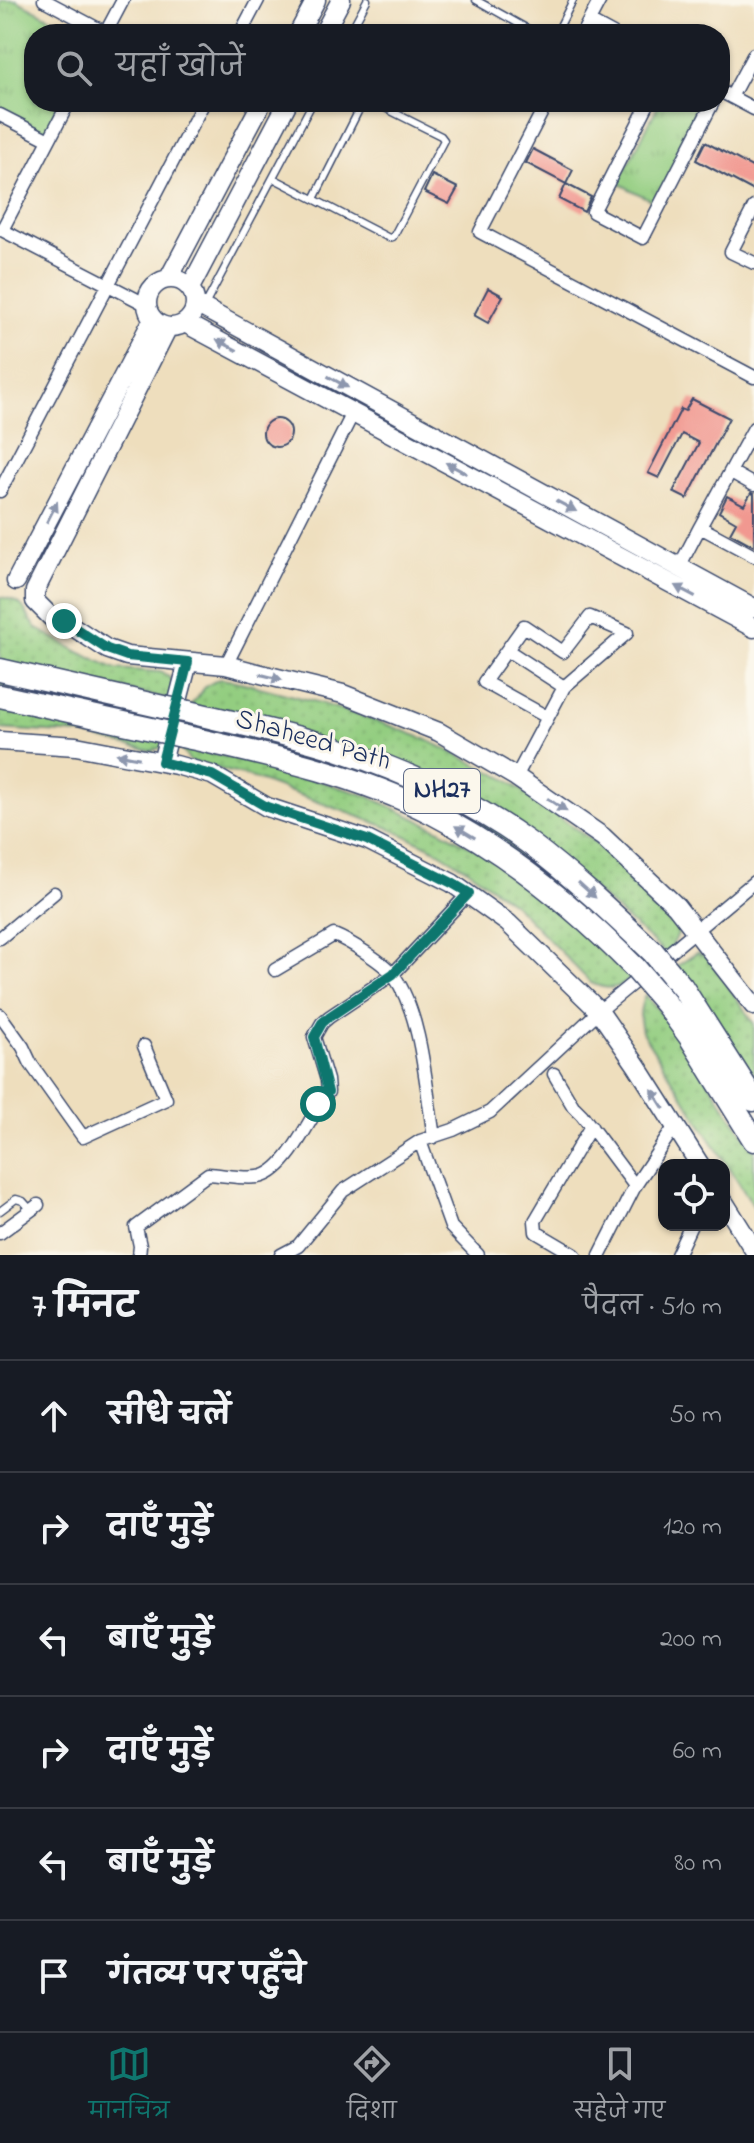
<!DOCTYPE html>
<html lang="hi">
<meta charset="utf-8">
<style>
:root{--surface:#171b24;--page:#20242c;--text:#f1f3f6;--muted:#9ea1a6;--line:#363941;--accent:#0f766e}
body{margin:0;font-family:"Indie Flower","Playpen Sans Deva",sans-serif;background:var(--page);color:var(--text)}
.controls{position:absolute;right:24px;bottom:24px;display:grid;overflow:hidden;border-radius:16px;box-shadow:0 2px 6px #0004}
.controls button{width:72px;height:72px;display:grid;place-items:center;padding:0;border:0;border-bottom:2px solid var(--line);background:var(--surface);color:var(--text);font:40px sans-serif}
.stop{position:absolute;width:24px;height:24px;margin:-18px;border:6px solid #0f766e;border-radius:50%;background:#fff}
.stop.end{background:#0f766e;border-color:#fff;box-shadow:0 2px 8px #0008}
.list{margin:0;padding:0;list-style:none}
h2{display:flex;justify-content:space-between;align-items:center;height:104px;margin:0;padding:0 32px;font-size:34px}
h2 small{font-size:26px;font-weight:400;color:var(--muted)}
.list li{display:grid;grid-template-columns:52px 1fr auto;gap:24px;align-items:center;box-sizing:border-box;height:112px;padding:0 32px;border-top:2px solid var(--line)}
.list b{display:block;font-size:30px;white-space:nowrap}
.list em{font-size:26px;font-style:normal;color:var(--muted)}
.icon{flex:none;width:44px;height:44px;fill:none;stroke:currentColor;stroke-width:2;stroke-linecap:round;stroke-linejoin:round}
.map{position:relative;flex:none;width:754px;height:1255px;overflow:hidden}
.search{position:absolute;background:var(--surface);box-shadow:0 2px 6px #0004;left:24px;right:24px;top:24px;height:88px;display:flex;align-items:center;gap:20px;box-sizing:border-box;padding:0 28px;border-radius:32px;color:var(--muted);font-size:30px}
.sheet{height:776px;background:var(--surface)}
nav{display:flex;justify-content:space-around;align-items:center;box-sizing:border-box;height:112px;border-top:2px solid var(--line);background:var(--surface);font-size:22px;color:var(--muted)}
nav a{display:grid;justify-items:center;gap:4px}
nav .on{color:var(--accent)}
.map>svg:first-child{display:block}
</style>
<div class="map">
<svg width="754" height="1255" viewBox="0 0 754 1255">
<defs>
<pattern id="grass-dots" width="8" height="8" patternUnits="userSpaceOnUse" patternTransform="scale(2)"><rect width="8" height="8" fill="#93cd80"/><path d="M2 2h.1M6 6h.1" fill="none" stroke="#7eb071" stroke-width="1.8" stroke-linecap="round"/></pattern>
<pattern id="park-tufts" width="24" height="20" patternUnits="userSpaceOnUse" patternTransform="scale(2)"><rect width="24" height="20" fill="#93cd80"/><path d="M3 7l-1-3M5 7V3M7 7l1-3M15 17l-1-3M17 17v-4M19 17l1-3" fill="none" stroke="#7eb071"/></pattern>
</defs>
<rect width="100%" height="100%" fill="#fbf7ec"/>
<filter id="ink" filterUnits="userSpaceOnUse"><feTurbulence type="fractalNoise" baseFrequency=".0125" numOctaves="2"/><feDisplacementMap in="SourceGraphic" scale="16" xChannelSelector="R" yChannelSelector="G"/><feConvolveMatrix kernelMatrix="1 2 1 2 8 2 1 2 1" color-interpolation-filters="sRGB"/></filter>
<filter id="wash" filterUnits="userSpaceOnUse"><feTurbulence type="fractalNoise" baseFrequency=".006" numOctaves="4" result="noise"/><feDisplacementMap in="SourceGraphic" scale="32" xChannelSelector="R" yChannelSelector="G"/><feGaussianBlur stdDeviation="1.8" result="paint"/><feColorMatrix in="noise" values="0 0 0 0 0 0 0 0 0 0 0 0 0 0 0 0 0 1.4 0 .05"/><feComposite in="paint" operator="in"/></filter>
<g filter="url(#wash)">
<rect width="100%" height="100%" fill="#eedebd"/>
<path fill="url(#grass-dots)" stroke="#577e6f" stroke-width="2" d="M0,597C30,602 21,612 38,629L81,653L116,669L160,672C175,678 175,687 176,701L0,662Z
M0,677L359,761L507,835L648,959L642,965L425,802L0,686Z
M219,679L236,681L317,702L391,726L425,739L506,779L594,842L681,928L672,946L666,954L527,830L191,705L206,686Z
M0,701L165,742L160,748L151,751L80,734L0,729Z
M179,747L270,766L368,796L442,831L479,851L574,918L631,979C617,990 607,990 591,983L516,906L467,869L432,848L387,827L250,777L190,761Z
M697,953L709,958L754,1024V1076L677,966Z
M645,995L666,1018L754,1150V1207L642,1032C639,1018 639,1009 645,995Z"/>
<path fill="url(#park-tufts)" stroke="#577e6f" stroke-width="2" d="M2,0H16L82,34H34V102H64L47,135L0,111V4Z
M660,102H693L706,109L658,204L618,183Z"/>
<g id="blocks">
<path fill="#f19890" d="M705,142L754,168V191L696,160Z
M533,149L573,170L566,184L526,163Z
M432,175L458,188L449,204L424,192Z
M566,184L591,197L584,212L559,199Z
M488,288L503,296L488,323L474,315Z
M692,399L729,418L687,499L673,492L699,443L682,434L659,478L648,473L681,409L685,411Z
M263 433a14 14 0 1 1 28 0a14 14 0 1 1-28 0Z
M751,493L754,494V546L730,533L736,522L719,512L727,496L744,505Z"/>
</g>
</g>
<g filter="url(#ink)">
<use href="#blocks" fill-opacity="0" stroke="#3b496c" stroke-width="2"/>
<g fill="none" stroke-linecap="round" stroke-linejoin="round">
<defs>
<path id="lane" d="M476,0L537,34
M349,34L367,0
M556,34L573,0
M273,178L389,238L393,237L444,140L441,136L373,102
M314,199L363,102
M204,307L313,102
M0,1211L16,1199L23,1201L31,1210"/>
<path id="street" d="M44,0L106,33
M589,21L613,34
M105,34L123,0
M240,34L258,0
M582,34L600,0
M720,91L754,109
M731,97L754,54
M547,102L480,232L754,377
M649,102L593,212L643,238L713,102
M0,115L49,140
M754,207L731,252L754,263
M0,229L147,305
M2,230L69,102
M754,428L700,527L754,556
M731,472L754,485
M0,491L204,102
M679,567L700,527
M507,650L564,687
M226,665L353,413
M516,777L564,687L627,633L590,617L563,652L524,626L484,682L547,717
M0,938L54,893
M658,962L754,882
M275,970L334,935C349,941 385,963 394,976C422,1015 426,1089 434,1137
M0,1015L23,1047L31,1064L83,1137L166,1099L144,1046
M554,1074L573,1106L582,1115L635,1186
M0,1233L38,1205
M139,1255L140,1246L136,1227L208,1174C224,1175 242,1179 258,1177C288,1174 312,1112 328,1092L327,1080L314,1037L322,1023L329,1017L393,974L469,893
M281,1255L298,1246L343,1191L420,1141
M478,1255L451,1227L420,1141L453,1130L490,1112L599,1011L644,974
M575,1255L536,1232L535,1221L591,1126
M600,1255L635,1186L675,1126
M677,1255L691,1225"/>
<path id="secondary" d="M298,34L316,0
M323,34L341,0
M169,278L262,102
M147 303a24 24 0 1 1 48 0a24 24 0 1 1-48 0Z
M190,288L288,102
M196,304L754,608
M185,323L754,628
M168,327L35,591V601L56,622L64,621L107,649L127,656L226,665L265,675L343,694L439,732L516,777L603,837L676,906L754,1006
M16,581L153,319
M0,741L76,746L176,765L212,775L267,807L367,840L452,883L508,923L599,1011L637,1066L700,1165
M162,762L188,662
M724,1202L754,1250"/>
<path id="highway" d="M0,670L163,707
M0,696L156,730
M189,712C238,724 289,733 337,749C405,771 471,801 529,843C573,876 613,914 653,952
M182,736C266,755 354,773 432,813C508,852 575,907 635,968
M682,987L754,1100
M666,1004L690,1037L754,1140"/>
</defs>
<use href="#lane" stroke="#3b496c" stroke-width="9"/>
<use href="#street" stroke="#3b496c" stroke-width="15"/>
<use href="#secondary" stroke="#3b496c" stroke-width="21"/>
<use href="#highway" stroke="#3b496c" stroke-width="25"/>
<use href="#lane" stroke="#fff" stroke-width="6"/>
<use href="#street" stroke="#fff" stroke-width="12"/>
<use href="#secondary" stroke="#fff" stroke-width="18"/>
<use href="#highway" stroke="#fff" stroke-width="22"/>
<defs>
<path id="highway-bridge" d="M163,707L189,712
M156,730L182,736
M653,952L682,987
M635,968L666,1004"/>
</defs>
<use href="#highway-bridge" stroke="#3b496c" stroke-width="25" stroke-linecap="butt"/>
<use href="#highway-bridge" stroke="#fff" stroke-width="22"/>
</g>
<defs><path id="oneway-solid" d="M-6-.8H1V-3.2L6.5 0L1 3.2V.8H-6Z" transform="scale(2)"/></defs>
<g fill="#8d97ae">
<use href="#oneway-solid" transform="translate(227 345) rotate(-152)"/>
<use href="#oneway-solid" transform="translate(338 382) rotate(29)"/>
<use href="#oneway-solid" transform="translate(456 468) rotate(-152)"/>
<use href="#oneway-solid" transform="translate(566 506) rotate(28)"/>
<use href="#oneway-solid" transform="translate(52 512) rotate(-63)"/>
<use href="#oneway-solid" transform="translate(685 591) rotate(-152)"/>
<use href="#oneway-solid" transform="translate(271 677) rotate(14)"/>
<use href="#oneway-solid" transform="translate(128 756) rotate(-169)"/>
<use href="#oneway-solid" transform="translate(557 805) rotate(34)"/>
<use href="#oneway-solid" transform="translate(465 832) rotate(-149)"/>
<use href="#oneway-solid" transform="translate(587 890) rotate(42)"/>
<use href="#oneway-solid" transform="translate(658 1099) rotate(-122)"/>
</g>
</g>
<g fill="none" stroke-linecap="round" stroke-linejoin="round" filter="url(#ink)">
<path stroke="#0f766e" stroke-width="10" d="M64,621L107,649L127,656L188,662L162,762L212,775L267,807L367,840L452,883L469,893L393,974L329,1017L322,1023L314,1037L328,1092L318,1104"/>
</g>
<g text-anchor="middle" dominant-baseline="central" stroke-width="6" stroke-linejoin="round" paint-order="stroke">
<rect fill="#fbf7ec" stroke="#5e6b89" stroke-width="2" x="404" y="769" width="76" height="44" rx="6"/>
<g font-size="26" font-weight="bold" fill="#1b2f5e">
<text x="442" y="791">NH27</text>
</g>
<g font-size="28" fill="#1b2f5e" stroke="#fbf7ec">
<text transform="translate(313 741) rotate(16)">Shaheed Path</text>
</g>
</g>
</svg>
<div class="controls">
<button><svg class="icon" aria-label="locate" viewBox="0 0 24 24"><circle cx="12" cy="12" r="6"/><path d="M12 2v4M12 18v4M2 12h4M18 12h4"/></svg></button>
</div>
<div class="stop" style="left:318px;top:1104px"></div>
<div class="stop end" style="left:64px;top:621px"></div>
<div class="search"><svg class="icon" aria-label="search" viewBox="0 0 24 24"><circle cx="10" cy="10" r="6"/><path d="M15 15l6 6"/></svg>यहाँ खोजें</div>
</div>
<section class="sheet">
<h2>7 मिनट<small>पैदल · 510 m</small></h2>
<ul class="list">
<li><svg class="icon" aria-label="ahead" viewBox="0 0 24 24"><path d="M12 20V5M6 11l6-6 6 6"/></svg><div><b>सीधे चलें</b></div><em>50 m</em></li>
<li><svg class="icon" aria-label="right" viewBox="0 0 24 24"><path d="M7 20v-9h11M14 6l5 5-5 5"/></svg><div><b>दाएँ मुड़ें</b></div><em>120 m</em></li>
<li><svg class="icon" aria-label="left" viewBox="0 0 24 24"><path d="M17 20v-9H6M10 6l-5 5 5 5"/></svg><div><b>बाएँ मुड़ें</b></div><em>200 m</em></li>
<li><svg class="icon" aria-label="right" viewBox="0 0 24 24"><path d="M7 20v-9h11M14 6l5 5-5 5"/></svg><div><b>दाएँ मुड़ें</b></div><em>60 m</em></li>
<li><svg class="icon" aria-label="left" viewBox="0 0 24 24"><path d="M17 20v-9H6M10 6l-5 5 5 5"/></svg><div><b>बाएँ मुड़ें</b></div><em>80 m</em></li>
<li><svg class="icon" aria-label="arrive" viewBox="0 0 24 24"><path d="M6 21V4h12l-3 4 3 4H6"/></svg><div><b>गंतव्य पर पहुँचे</b></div></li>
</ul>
</section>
<nav>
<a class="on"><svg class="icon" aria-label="map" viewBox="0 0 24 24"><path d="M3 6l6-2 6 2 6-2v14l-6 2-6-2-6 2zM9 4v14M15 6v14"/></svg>मानचित्र</a>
<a><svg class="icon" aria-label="directions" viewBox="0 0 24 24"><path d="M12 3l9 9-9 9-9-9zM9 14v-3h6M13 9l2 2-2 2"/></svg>दिशा</a>
<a><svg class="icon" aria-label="saved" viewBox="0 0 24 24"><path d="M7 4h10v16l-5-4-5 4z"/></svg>सहेजे गए</a>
</nav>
